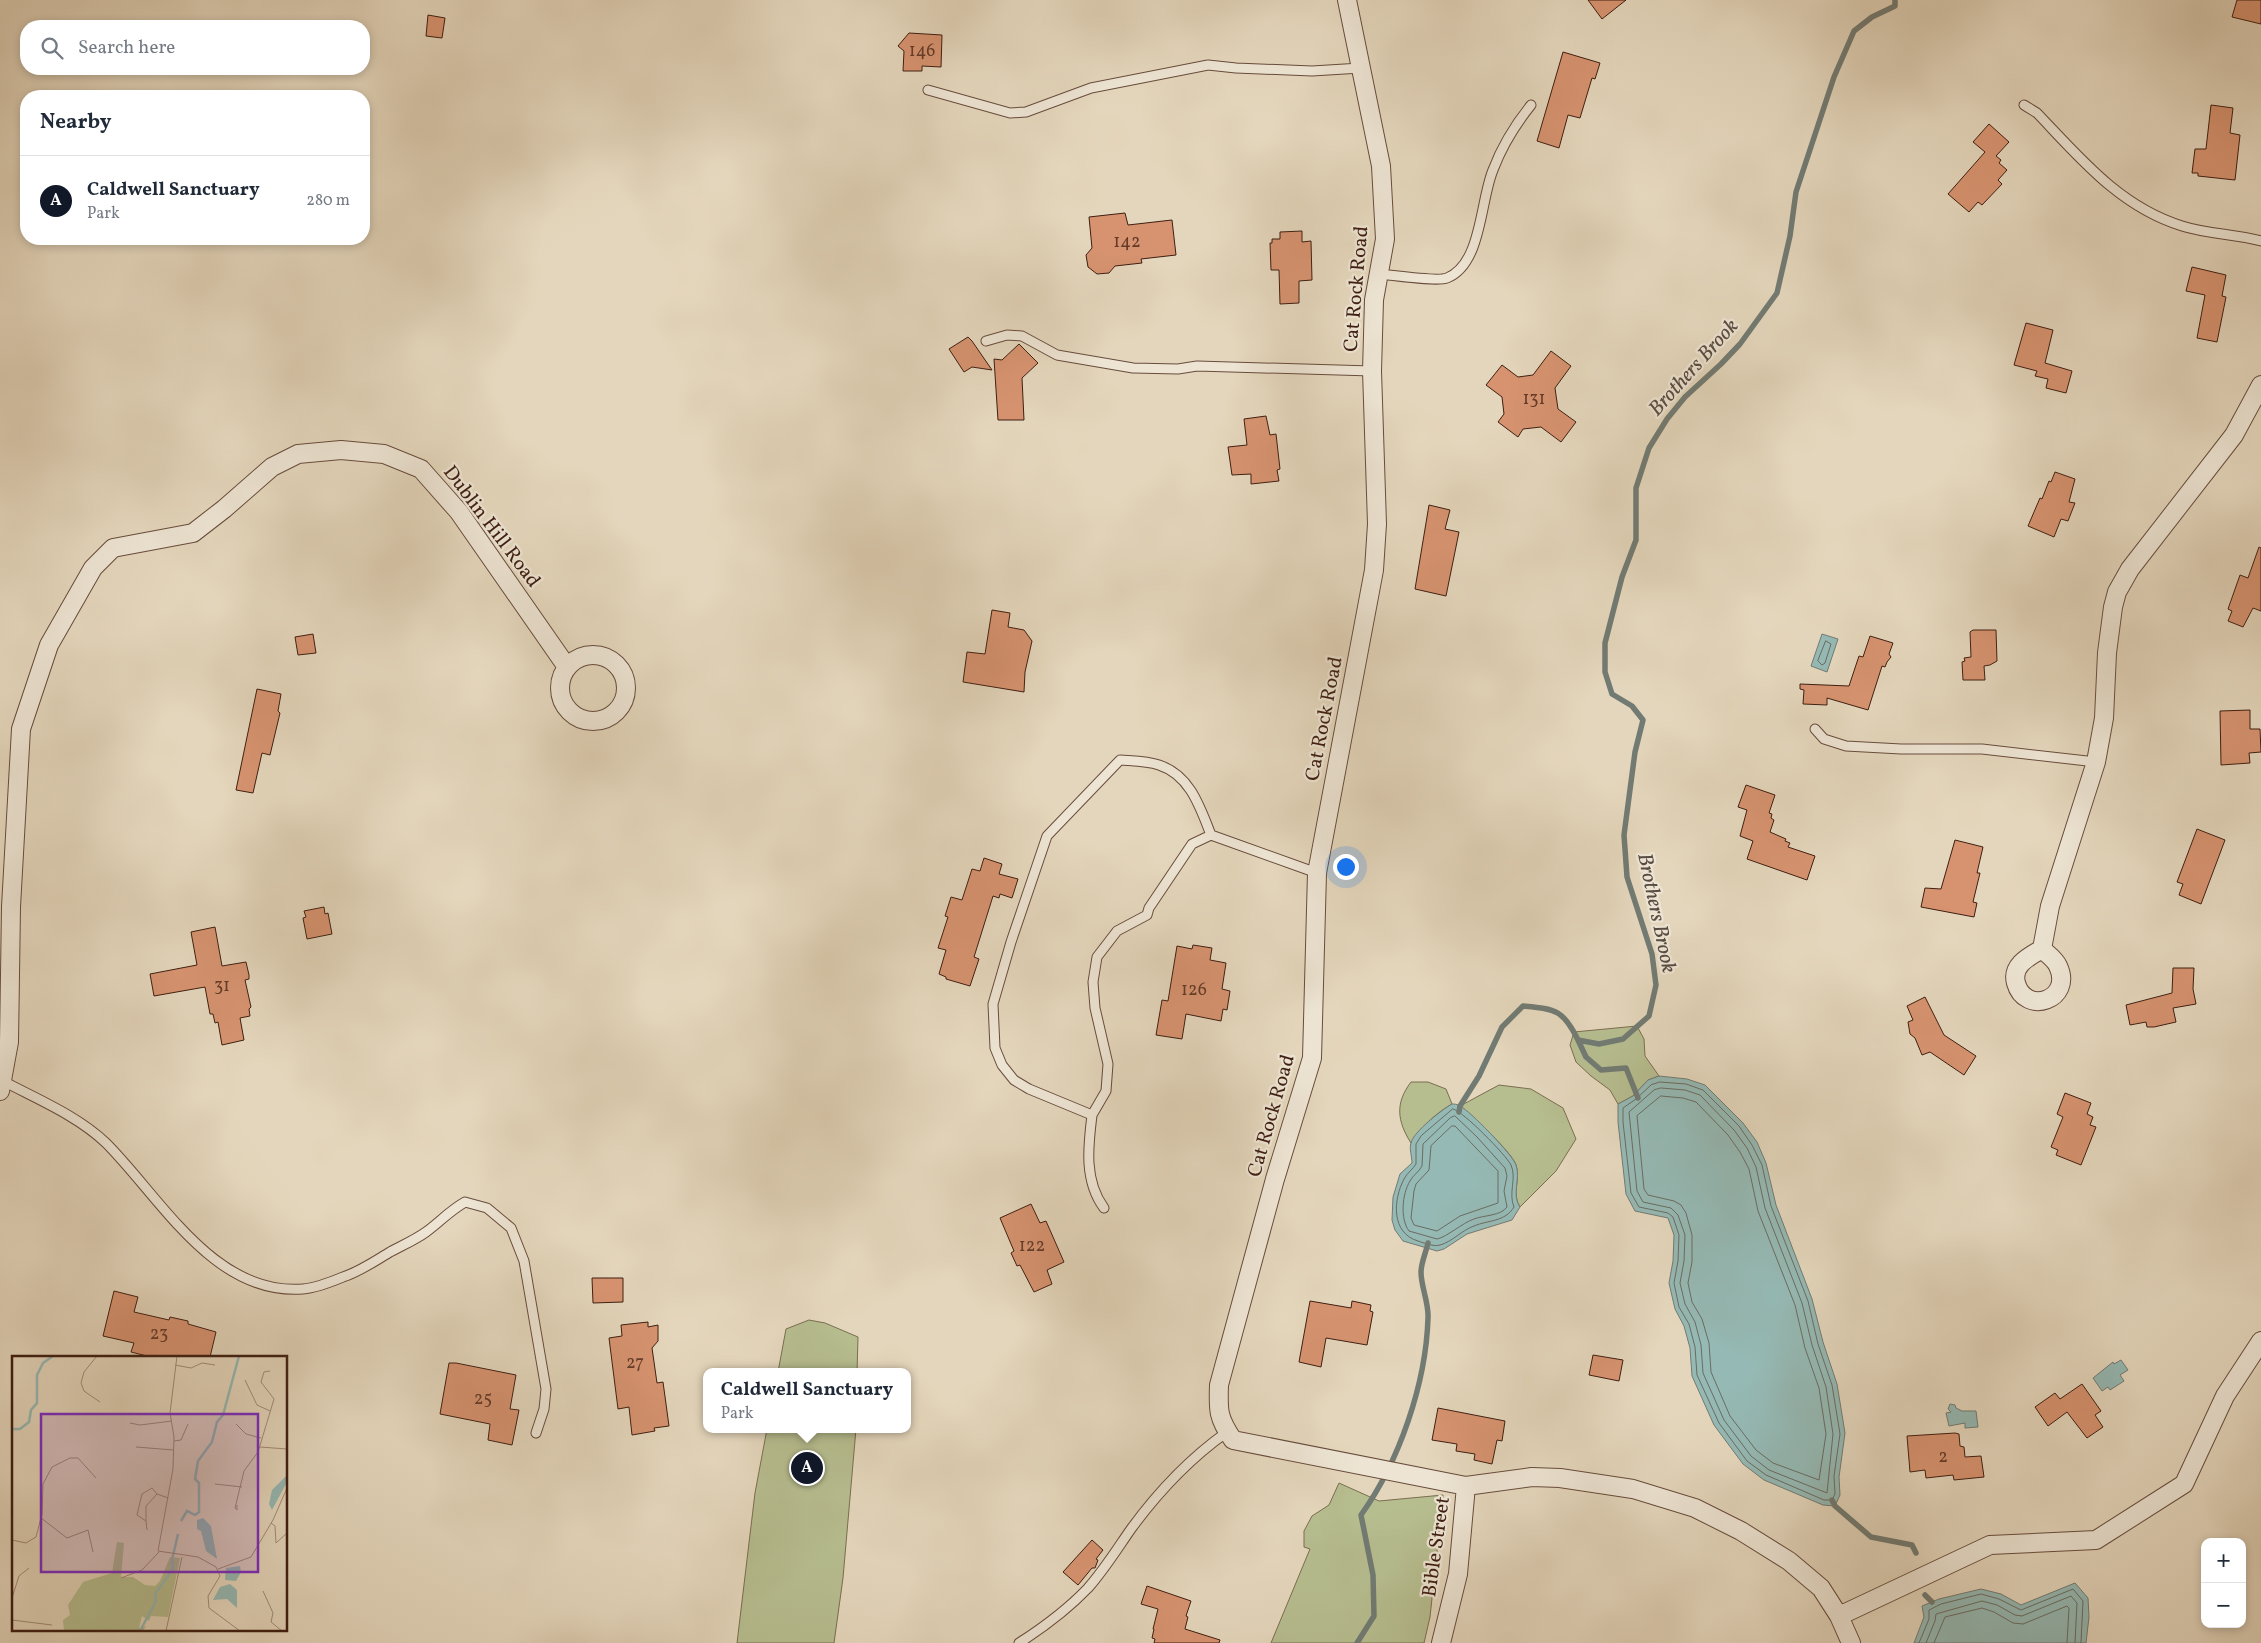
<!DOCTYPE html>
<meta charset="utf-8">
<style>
:root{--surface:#fff;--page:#f2f2f3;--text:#1f2937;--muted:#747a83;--line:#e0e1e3;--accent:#111827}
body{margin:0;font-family:Vollkorn,serif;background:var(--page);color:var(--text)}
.controls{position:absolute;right:15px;bottom:15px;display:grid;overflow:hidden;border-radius:10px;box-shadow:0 2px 8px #0003}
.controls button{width:45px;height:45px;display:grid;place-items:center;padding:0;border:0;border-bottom:1px solid var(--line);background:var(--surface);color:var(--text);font:25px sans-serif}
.you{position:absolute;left:1345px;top:866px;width:18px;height:18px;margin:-12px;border:4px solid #fff;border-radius:50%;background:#1a73e8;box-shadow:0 0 0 8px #1a73e833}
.badge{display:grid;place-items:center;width:32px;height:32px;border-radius:50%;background:var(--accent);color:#fff;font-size:16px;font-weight:700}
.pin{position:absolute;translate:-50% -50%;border:2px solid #fff;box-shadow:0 1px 5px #0006}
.popup{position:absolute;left:703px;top:1368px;width:208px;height:65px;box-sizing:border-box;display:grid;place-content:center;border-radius:10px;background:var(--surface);filter:drop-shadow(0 1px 4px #0005);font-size:16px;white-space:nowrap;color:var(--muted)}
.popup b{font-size:19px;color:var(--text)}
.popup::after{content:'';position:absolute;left:50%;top:100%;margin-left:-10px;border:10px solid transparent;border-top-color:var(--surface)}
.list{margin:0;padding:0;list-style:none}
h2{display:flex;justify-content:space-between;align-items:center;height:65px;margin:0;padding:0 20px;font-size:21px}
h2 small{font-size:16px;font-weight:400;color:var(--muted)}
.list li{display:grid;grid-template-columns:32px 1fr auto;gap:15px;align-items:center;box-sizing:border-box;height:90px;padding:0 20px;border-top:1px solid var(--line)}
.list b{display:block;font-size:19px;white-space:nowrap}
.list p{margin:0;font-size:16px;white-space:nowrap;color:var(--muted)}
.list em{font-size:16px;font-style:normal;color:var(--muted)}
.icon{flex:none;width:28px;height:28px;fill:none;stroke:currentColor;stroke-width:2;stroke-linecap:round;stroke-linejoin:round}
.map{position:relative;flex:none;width:2261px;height:1643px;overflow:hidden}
.search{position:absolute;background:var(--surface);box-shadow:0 2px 8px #0003;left:20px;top:20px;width:350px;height:55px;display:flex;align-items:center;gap:12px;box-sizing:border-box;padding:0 18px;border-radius:20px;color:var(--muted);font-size:19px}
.panel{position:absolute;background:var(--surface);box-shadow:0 2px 8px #0003;left:20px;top:90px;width:350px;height:155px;border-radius:20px}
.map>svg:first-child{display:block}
</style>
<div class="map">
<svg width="2261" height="1643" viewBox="0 0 2261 1643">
<rect width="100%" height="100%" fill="#e4d6bc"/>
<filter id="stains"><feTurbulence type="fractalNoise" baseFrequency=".004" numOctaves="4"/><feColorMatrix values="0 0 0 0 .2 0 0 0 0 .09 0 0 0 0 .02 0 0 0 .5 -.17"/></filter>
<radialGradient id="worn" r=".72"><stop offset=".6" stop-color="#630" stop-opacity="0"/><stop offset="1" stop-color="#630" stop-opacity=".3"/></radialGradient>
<path fill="#b6bd8f" stroke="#7a6e50" d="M1637,1026L1644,1039L1645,1056L1659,1076L1648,1080L1633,1096L1618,1104L1610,1090L1591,1076L1576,1062L1570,1045L1574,1032Z
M1411,1082H1428L1446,1089L1452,1104C1436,1113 1420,1128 1411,1143C1397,1121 1395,1103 1411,1082Z
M1499,1085L1531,1089L1563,1108L1576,1139L1556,1171L1520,1207C1511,1194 1521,1179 1516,1165C1511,1151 1473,1117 1460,1106Z
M809,1320L825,1323L858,1337L857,1372H778L786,1329Z
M767,1429H856L843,1578L834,1643H737L755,1493Z
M1339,1483L1379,1501L1443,1495L1430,1617L1424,1643H1271L1310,1549L1304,1547V1531L1312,1516L1329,1505Z"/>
<path fill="#95b9b4" stroke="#727b73" d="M1822,634L1838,639L1827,672L1811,666Z
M1659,1076L1687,1079L1705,1085L1743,1123L1757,1142L1766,1163L1776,1205L1812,1299L1823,1342L1837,1384L1845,1433L1839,1477L1840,1495L1835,1506L1823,1505L1764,1480L1743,1464L1714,1425L1692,1376L1690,1348L1684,1326L1675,1309L1669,1283L1673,1261L1674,1235L1668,1218L1635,1211L1626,1194L1618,1122V1104L1633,1096L1648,1080Z
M1452,1104C1454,1104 1457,1104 1460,1106C1469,1110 1513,1155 1516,1165C1521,1179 1511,1194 1520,1207L1512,1220L1467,1234L1444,1249L1437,1251L1403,1241L1395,1230L1392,1220L1393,1197L1400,1174L1412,1163C1412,1157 1409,1148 1411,1143C1413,1132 1443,1109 1452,1104Z
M2121,1360L2128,1370L2120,1375L2124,1381L2110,1390L2108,1387L2102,1391L2093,1378L2113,1362L2114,1364Z
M1950,1404L1955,1405L1956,1408L1962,1411H1976L1978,1427L1965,1428V1423L1949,1426L1946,1413L1951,1412L1948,1409Z
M2075,1583L2088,1598L2089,1617L2086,1643H1914L1924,1617L1922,1606L1939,1599L1981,1589L2001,1594L2021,1605Z"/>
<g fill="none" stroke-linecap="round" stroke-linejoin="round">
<path stroke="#6a6c62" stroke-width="1" d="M1826,641L1831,644L1825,663L1822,665L1818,661Z
M1660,1082L1686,1084L1703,1090L1739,1126L1752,1145L1762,1165L1771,1206L1808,1301L1818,1344L1832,1385L1840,1434L1834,1476L1835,1494L1832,1500H1824L1766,1475L1747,1461L1719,1423L1697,1375L1695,1347L1689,1324L1679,1307L1674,1283L1678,1261L1679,1235L1673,1217L1668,1213L1639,1207L1631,1193L1623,1122V1108L1636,1099L1651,1085Z
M1661,1088L1685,1090L1700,1095L1734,1130L1747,1148L1756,1167L1765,1208L1802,1303L1812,1345L1826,1387L1833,1434L1827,1493L1769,1470L1751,1456L1724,1420L1703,1373L1701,1345L1695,1322L1685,1304L1680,1283L1684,1261L1685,1235L1678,1215L1671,1208L1643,1202L1637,1191L1629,1112L1654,1090Z
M1661,1096L1683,1098L1696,1102L1728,1135L1740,1152L1749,1169L1758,1211L1795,1305L1805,1348L1819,1388L1826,1434L1819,1480L1773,1463L1756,1450L1730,1416L1711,1372L1709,1343L1702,1319L1692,1302L1688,1283L1692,1262V1235L1686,1213L1681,1205L1674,1201L1648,1195L1644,1189L1637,1116Z
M1453,1109C1463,1111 1506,1155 1511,1165C1517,1178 1508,1193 1514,1207C1505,1222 1488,1220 1474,1226C1462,1230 1452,1242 1440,1245C1434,1247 1424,1243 1418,1241C1391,1233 1393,1200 1404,1179C1407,1173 1413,1169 1416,1164V1144L1421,1136Z
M1455,1116L1477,1137L1505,1168L1507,1176L1504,1191L1507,1207C1501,1216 1484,1215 1474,1219C1462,1223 1447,1237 1437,1239L1409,1231C1400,1219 1402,1194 1410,1181C1413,1175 1419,1172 1422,1166L1423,1144L1450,1118Z
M1452,1126H1455L1498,1171V1203L1460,1216L1437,1231L1414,1225L1411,1218L1414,1191L1416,1184L1429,1170L1431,1146Z
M1919,1643L1929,1619V1610L1941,1604L1981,1594L1999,1599L2021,1610L2073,1589L2083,1601L2081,1643
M1926,1643L1935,1621L1936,1614L1982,1601L1997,1605L2015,1615L2022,1616L2071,1596L2077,1603L2075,1643
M1934,1643L1945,1617L1982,1608L1994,1612L2013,1623L2023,1624L2067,1606L2069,1608L2067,1643"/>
<path stroke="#727b73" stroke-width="5.5" d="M1578,1040L1586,1057L1601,1070L1626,1068L1638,1098
M1459,1112L1460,1106L1479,1076L1502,1027L1523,1006C1555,1009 1563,1009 1578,1040L1599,1044L1623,1039L1649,1016L1656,985L1652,954L1627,877L1624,835L1635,752L1643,720L1632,706L1612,694L1605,672V643L1622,577L1636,540V488L1649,448L1667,419L1685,397L1721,364L1740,344L1777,293L1790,236L1796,192L1834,77L1854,31L1872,17L1895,6V0
M1832,1500L1835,1506L1871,1537L1912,1545L1916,1553
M1925,1595L1932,1602
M1357,1643L1374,1616L1373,1575L1361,1515C1399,1462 1426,1384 1428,1318C1429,1303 1421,1287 1421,1272C1421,1263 1426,1252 1428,1243"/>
</g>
<path fill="#d79370" stroke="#3e1e11" d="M1588,0H1626L1602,19Z
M2237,0H2261V24L2232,17Z
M428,15L445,18L442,38L426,36Z
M909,33L942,35L941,67L922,66V71H903L904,51L898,46Z
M1563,52L1600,63L1595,79L1592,78L1580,118L1568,115L1559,148L1537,141Z
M2211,105L2233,108L2230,133L2240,135L2235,180L2198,176V173H2192L2195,149H2206Z
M1989,124L2009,142L1996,156L2001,160L1999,163L2007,170L1998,180L2002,184L1982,205L1978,202L1969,212L1948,194L1985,152L1973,142Z
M1125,213L1128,225L1172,220L1176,255L1141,259L1142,263L1115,266L1109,273L1097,274L1088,267L1086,255L1092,248L1089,217Z
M1302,231V242L1311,241L1312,280L1299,281V303L1280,304L1279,270H1271L1270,243H1272V239H1280V232Z
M2192,267L2226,275L2222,296L2226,297L2217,342L2197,338L2205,295L2186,291Z
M2026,323L2053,330L2045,363L2072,371L2066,393L2046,388L2048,379L2035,376L2037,371L2014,365Z
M968,337L972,341L992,370L972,367L964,372L949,349Z
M1019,344L1038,363L1022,378L1024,420H998L994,359L1002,360Z
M1551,351L1571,366L1555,388L1558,409L1576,422L1561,442L1541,427L1523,429L1518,437L1498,422L1504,414L1502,397L1486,385L1502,365L1518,377L1533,375Z
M1266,416L1270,435L1276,434L1280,469L1277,470L1279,481L1251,484V474L1232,475L1228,447L1247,445L1244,419Z
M2055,472L2075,479L2069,502L2075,503L2068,521L2061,519L2054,537L2028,526L2040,498L2042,499L2049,481L2051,482Z
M1429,505L1450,510L1445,529L1459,532L1446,596L1415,589Z
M2259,547L2261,548V611L2253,608L2243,627L2228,621L2232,611L2228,609L2240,575L2248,578Z
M992,610L1010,613L1008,627L1024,630L1032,641L1025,672L1024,692L963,682L967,652L985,654Z
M1973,630H1996L1997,661L1990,665L1984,666L1985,680H1963L1962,662L1965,661L1964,658L1971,657L1970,632Z
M313,634L316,653L298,655L295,637Z
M1870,636L1893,643L1889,654L1891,657L1887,662L1885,667L1882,666L1868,710L1827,698V705L1803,704L1804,690L1800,689V684L1849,686L1859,656L1863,657Z
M257,689L281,694L278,711L280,713L270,755L262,753L253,793L236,790Z
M2250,710V729H2260L2261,752L2249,753L2250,763L2221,765L2220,711Z
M1746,785L1775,795L1769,813L1772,814L1771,818L1774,820L1770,832L1786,839L1785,841L1790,843L1788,847L1815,856L1807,880L1747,859L1753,841L1740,836L1747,810L1738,807Z
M2197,829L2225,840L2201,904L2179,895L2183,884L2177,882Z
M1955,840L1983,847L1977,873H1980L1973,902L1977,903L1974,917L1921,907L1925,888L1941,889Z
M984,858L1002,864L999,874L1018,879L1012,898L1000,894L999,898L993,896L974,957L979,959L970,986L946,979V977L939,974L946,950L938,948L948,917L945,916L951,897L962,900L972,869L980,871Z
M324,907L325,914L328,913L332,934L307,939L303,918L306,917L304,911Z
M215,927L222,966L246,962L249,975V979L245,980L251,1007L249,1009L250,1016L240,1018L244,1040L222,1045L218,1022L215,1023L213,1014H210L205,987L154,996L150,974L197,965L191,932Z
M1193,945L1212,948L1210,960L1226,963L1222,989L1230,991L1227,1010L1223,1009L1221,1021L1186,1014L1182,1039L1156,1035L1162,1000L1168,1001L1177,946L1192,949Z
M2173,968H2194L2193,989L2196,1004L2173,1008L2176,1022L2154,1027H2147L2146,1022L2130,1025L2126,1005L2172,993Z
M1925,997L1944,1035L1976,1056L1964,1075L1930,1052L1922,1055L1915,1038L1910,1034L1908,1022L1913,1020L1907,1006Z
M2065,1093L2091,1103L2087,1114L2093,1117L2090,1125L2096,1127L2081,1165L2056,1155L2058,1150L2051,1147L2063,1117L2057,1114Z
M1031,1204L1040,1223L1046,1221L1064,1262L1047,1270L1052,1284L1034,1292L1020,1265L1017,1266L1011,1253L1014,1251L1000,1218Z
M592,1278H623V1302L593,1303Z
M114,1291L138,1297L134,1312L169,1320L170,1317L188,1321V1324L216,1332L210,1357H151L131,1352L134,1343L103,1336Z
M1310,1301L1351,1308L1352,1301L1371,1305L1370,1311L1373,1312L1367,1345L1326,1338L1321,1367L1299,1362Z
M648,1322V1327L658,1325V1341L652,1348L657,1383L663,1382L669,1426L654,1428L655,1431L632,1435L629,1407L618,1409L609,1338L622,1336L621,1325Z
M1593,1355L1623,1360L1619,1381L1589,1375Z
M449,1363H456L516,1375L510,1409L519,1410L512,1445L488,1440L490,1424L440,1414Z
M2082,1384L2101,1411L2095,1415L2103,1427L2087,1438L2067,1412L2048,1426L2035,1407L2055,1393L2060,1399Z
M1438,1408L1505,1421L1502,1441L1497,1440L1492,1464L1474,1460L1475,1454L1456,1451L1457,1444L1432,1440Z
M1955,1433L1959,1434L1960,1446L1964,1447L1965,1457L1981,1456L1984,1477L1954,1480L1953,1475L1926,1478L1925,1470L1910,1472L1907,1436Z
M1092,1540L1103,1550L1096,1559L1098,1560L1095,1568H1092L1078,1585L1063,1572Z
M1147,1586L1191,1601L1186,1616L1188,1617L1185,1629L1220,1640L1219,1643H1154L1155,1639L1152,1638L1154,1629H1153L1158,1609L1141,1604Z"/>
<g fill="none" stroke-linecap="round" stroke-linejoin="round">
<defs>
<path id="service" d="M928,90L1010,113L1026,112L1091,88L1208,65L1236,68L1312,71L1361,68
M2024,105L2037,113C2080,158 2120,207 2182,226C2207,234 2235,234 2261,241
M1379,274C1392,275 1437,282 1447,278C1482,264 1480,201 1493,170C1502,146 1515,125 1531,105
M986,341L1007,335L1022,336L1057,355L1133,368L1178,369L1197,366L1372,371
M1815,729L1824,739L1846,746L1901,749H1982L2096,762
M3,1081C37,1099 78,1116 106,1143C161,1198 214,1296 303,1289C315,1288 331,1282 343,1277C359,1272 375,1261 390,1252C401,1246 415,1240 426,1232C441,1221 448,1212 465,1202L487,1208L511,1228L524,1261L546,1389L544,1409L536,1433
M1092,1115L1106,1091L1108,1064L1095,1008L1093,982L1097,957L1117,931L1147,915L1149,908L1192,844L1211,835
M1104,1208C1084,1181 1088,1147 1092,1115L1029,1089L1014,1080L1002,1065L995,1048L993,1004L1011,942L1047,836L1120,760C1132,761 1147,761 1159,765C1190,775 1200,807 1211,835L1317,873
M1019,1643C1044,1627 1068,1609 1088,1588C1104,1570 1117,1549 1131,1529C1158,1492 1189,1459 1227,1432"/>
<path id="minor" d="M1347,0L1381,166L1385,239L1374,300L1372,371L1377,524L1374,570L1317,873L1312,1058L1275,1179L1219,1385C1218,1411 1218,1418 1233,1440L1466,1486L1532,1477L1560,1478L1633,1489L1695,1508L1741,1531L1789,1561L1821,1588L1839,1616L1851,1643
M560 688a33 33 0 1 1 66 0a33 33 0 1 1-66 0Z
M2042,949C2047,954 2055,959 2058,966C2074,1000 2025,1016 2016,983C2011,965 2030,956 2042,949L2050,906L2096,762L2104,718L2107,653L2113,607L2117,592L2130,569L2234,435L2261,385
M0,1091L9,1042L11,907L21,729L49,645L93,568L113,548L193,533L224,509L272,467L298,454L341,450L384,454L421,469L459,512L567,667
M1839,1616L1990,1545L2096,1540L2184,1484L2225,1396L2261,1341
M1441,1643L1458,1574L1466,1486"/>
</defs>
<use href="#service" stroke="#684c3c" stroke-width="11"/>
<use href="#minor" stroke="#684c3c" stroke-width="20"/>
<use href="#service" stroke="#ede4d3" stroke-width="9"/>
<use href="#minor" stroke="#ede4d3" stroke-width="18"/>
</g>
<g text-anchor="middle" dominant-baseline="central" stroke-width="4.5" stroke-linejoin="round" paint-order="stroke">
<g font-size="18" fill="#643b29">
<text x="922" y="51">146</text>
<text x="1127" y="242">142</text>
<text x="1534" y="399">131</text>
<text x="222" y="986">31</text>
<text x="1194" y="990">126</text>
<text x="1032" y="1246">122</text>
<text x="159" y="1334">23</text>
<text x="635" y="1363">27</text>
<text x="483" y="1399">25</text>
<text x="1943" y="1457">2</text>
</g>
<g font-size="20" fill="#3e1e11" stroke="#ede4d3">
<text transform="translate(1357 289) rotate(-85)">Cat Rock Road</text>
<text transform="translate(491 527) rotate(53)">Dublin Hill Road</text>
<text transform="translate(1325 719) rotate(-79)">Cat Rock Road</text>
<text transform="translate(1272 1116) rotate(-74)">Cat Rock Road</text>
<text transform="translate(1437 1547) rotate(-82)">Bible Street</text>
</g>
<g font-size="21" font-style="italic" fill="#584c42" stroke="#ede4d3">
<text transform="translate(1694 368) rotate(-48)">Brothers Brook</text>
<text transform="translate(1656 913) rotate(78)">Brothers Brook</text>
</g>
</g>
<g transform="translate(12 1356)">
<rect width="275" height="275" fill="#e4d6bc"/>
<path d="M105,186L112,187L109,221H121L133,229L143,230L148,225L158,201L168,202L156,261L139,260L137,265L130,260L127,272L134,270L131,275H52L51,264L58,259L56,249L71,226L100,217Z" fill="#b6bd8f"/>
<path d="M275,119V126L260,154L257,148L260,134ZM191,162L199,170L205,203L194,195L189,175L185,173V164ZM228,210L229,216L224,225L213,224L214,212ZM218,228L225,234V252L215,243L201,244L208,231Z" fill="#95b9b4"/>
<path fill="none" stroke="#95b9b4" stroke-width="2.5" d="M0,73H8L17,66L19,54L25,47V19L31,7L41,0M169,165L175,155L183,159L187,156V127L183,123L186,105L200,86L205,66L211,59L227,0M128,275L144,245L143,238L161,213L160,204L166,178"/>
<path fill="none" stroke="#a28c78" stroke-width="1" d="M85,0L72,16L69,27L72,35L88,46M165,0L158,57L162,81L161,113L146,195L186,201L204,211L208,220L196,240L197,252L228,275M163,9L179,12L190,7L203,9M233,24L245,49L258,55M118,67L128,69L160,65M224,68L234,78L249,82M162,85L169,84L176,68M124,91L161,94M248,91L275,93M203,128L230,131M225,149V154L223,152L232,115L246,96L262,43L249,26L252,16L258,15M29,162L55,182L76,174L81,196M134,165V150L145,138M259,167L263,170L264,187L275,177M135,174L134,165L125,159L130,138L140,132L145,138L156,142M0,184L14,187L24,181L30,158L31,128L40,111L58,102H66L84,122M206,213L239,201L261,164L275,132M109,222L130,214L147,196M251,235L261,257L259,266L270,275M0,242L7,220L17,212M0,264L40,269M154,275L170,201"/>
<path fill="#7b2cbf" fill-opacity="0.15" stroke="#7b2cbf" stroke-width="2.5" d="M29,58H246V216H29Z"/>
<rect width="275" height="275" fill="none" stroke="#3e1e11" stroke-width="2.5"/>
</g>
<rect width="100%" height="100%" filter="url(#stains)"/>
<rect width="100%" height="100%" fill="url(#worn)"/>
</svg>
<div class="controls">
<button>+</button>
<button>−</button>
</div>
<div class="you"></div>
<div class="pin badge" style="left:807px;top:1468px">A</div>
<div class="popup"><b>Caldwell Sanctuary</b>Park</div>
<div class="search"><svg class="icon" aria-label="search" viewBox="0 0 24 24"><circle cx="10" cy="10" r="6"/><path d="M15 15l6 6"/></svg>Search here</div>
<section class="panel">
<h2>Nearby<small></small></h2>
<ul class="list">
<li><span class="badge">A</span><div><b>Caldwell Sanctuary</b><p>Park</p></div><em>280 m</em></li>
</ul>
</section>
</div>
